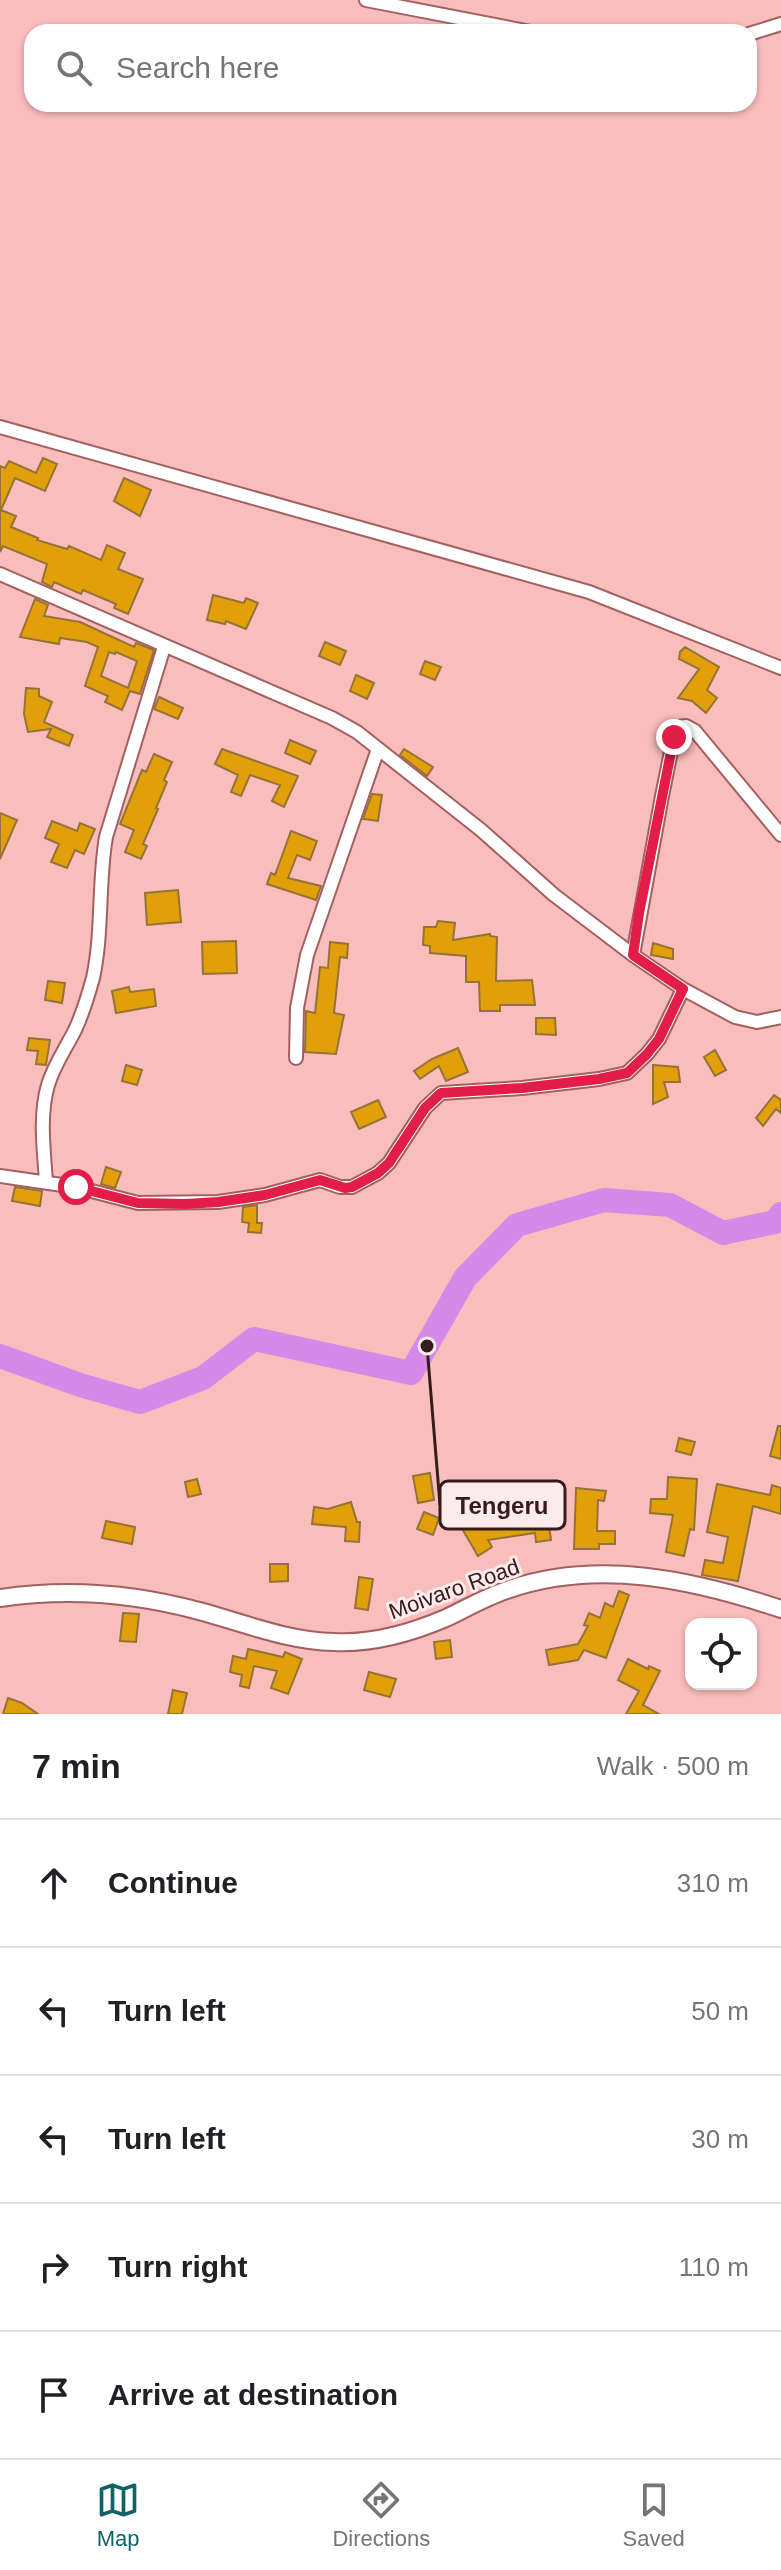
<!DOCTYPE html>
<meta charset="utf-8">
<style>
:root{--surface:#fff;--page:#f2f2f2;--text:#202124;--muted:#757577;--line:#e0e0e0;--accent:#116265}
body{margin:0;font-family:Arial,sans-serif;background:var(--page);color:var(--text)}
.controls{position:absolute;right:24px;bottom:24px;display:grid;overflow:hidden;border-radius:16px;box-shadow:0 2px 6px #0004}
.controls button{width:72px;height:72px;display:grid;place-items:center;padding:0;border:0;border-bottom:2px solid var(--line);background:var(--surface);color:var(--text);font:40px sans-serif}
.stop{position:absolute;width:24px;height:24px;margin:-18px;border:6px solid #e11d48;border-radius:50%;background:#fff}
.stop.end{background:#e11d48;border-color:#fff;box-shadow:0 2px 8px #0008}
.list{margin:0;padding:0;list-style:none}
h2{display:flex;justify-content:space-between;align-items:center;height:104px;margin:0;padding:0 32px;font-size:34px}
h2 small{font-size:26px;font-weight:400;color:var(--muted)}
.list li{display:grid;grid-template-columns:52px 1fr auto;gap:24px;align-items:center;box-sizing:border-box;height:128px;padding:0 32px;border-top:2px solid var(--line)}
.list b{display:block;font-size:30px;white-space:nowrap}
.list em{font-size:26px;font-style:normal;color:var(--muted)}
.icon{flex:none;width:44px;height:44px;fill:none;stroke:currentColor;stroke-width:2;stroke-linecap:round;stroke-linejoin:round}
.map{position:relative;flex:none;width:781px;height:1714px;overflow:hidden}
.search{position:absolute;background:var(--surface);box-shadow:0 2px 6px #0004;left:24px;right:24px;top:24px;height:88px;display:flex;align-items:center;gap:20px;box-sizing:border-box;padding:0 28px;border-radius:24px;color:var(--muted);font-size:30px}
.sheet{height:744px;background:var(--surface)}
nav{display:flex;justify-content:space-around;align-items:center;box-sizing:border-box;height:112px;border-top:2px solid var(--line);background:var(--surface);font-size:22px;color:var(--muted)}
nav a{display:grid;justify-items:center;gap:4px}
nav .on{color:var(--accent)}
.map>svg:first-child{display:block}
</style>
<div class="map">
<svg width="781" height="1714" viewBox="0 0 781 1714">
<rect width="100%" height="100%" fill="#f9bdbc"/>
<g fill="none" stroke-linecap="round" stroke-linejoin="round">
<path stroke="#d589e8" stroke-width="24" d="M0,1356L80,1385L140,1402L203,1378L254,1339L411,1373L465,1278L517,1225L604,1200L670,1205L723,1233L775,1222L781,1214"/>
</g>
<path fill="#e1a009" stroke="#957338" stroke-width="2" fill-rule="evenodd" d="M43,458L57,464L45,491L15,478L1,510L16,516L11,527L38,538L37,540L67,549L69,546L101,560L107,545L125,553L118,569L143,579L128,614L114,608L116,604L83,590L81,594L54,582L52,587L42,582L47,564L3,546L0,552V466L5,468L9,461L36,473Z
M124,478L151,490L140,516L114,501Z
M213,595L244,603L246,598L258,603L246,629L226,621L225,624L207,620Z
M35,599L48,605L44,616L80,622L134,647L136,643L154,650L140,694L130,691L122,710L105,702L108,696L85,686L98,647L87,642L60,638L59,644L20,637ZM109,652L115,654L116,652L137,661L128,688L101,676Z
M325,642L346,651L340,665L319,656Z
M685,647L719,667L707,690L717,698L706,713L692,701L678,698L699,669L679,659L680,652Z
M425,661L441,667L435,680L420,674Z
M356,675L374,683L367,699L350,691Z
M26,688L39,689V696L52,702L44,722L73,735L69,746L47,737L51,729L28,732L24,714Z
M159,697L183,708L178,719L154,709Z
M290,740L316,751L310,764L285,753Z
M222,749L298,776L284,807L272,801L280,785L250,775L241,796L231,792L238,775L215,764Z
M404,749L433,767L427,776L400,755Z
M154,754L172,762L164,780L167,782L156,808L158,809L143,844L147,846L141,859L125,852L134,830L120,824L142,770L146,772Z
M372,794L382,795L378,821L363,819Z
M0,813L17,820L0,859Z
M52,821L77,831L80,823L95,829L84,854L75,850L67,868L51,862L59,844L45,838Z
M291,831L317,841L310,860L297,855L288,878L321,886L316,900L267,884L271,873L275,875Z
M178,890L181,922L147,925L145,893Z
M438,921L455,923L453,940L490,934V936L497,937L496,981L532,980L535,1005H500V1011H480L479,982H466V956L430,953V946L423,945L424,927H436Z
M236,941L237,973L203,974L202,942Z
M330,942L348,944L347,958L340,957L334,1013L344,1015L336,1054L305,1052L306,1011L315,1013L320,967L328,968Z
M653,943L673,949V959L651,955Z
M48,981L65,983L62,1003L45,1000Z
M129,987L130,992L154,989L156,1006L116,1013L112,991Z
M536,1018H555L556,1035L536,1034Z
M29,1038L50,1040L46,1065L36,1064L38,1051L27,1050Z
M458,1048L468,1072L446,1081L439,1066L420,1079L414,1071L432,1059Z
M715,1050L726,1070L715,1076L704,1057Z
M126,1065L142,1070L137,1085L122,1081Z
M653,1065L678,1067L680,1082H664L668,1097L653,1104Z
M774,1095L781,1100V1113L776,1109L763,1126L756,1118Z
M378,1100L386,1117L359,1129L351,1112Z
M106,1167L121,1172L115,1188L101,1184Z
M15,1187L42,1191L40,1206L12,1201Z
M257,1205V1223H262L261,1233L248,1232L249,1223L242,1222L243,1207Z
M778,1426H781V1459L770,1456Z
M679,1438L695,1442L691,1455L676,1451Z
M430,1473L434,1500L418,1503L413,1476Z
M668,1477L697,1479L694,1530L690,1529L684,1556L666,1552L673,1515L650,1513L651,1499H667Z
M197,1479L201,1494L188,1497L185,1482Z
M717,1484L770,1495L772,1485L781,1488V1514L753,1506L738,1581L702,1575L705,1560L723,1563L728,1537L707,1532Z
M576,1488L606,1491L604,1501L598,1500L597,1531H615V1544H599V1549H574Z
M506,1501L516,1522L548,1517L551,1540L536,1542L535,1533L488,1540L492,1547L478,1556L461,1527L491,1513L489,1510Z
M351,1502L357,1522H360L359,1542L345,1541L346,1527L312,1524L314,1507L328,1509Z
M424,1512L439,1518L433,1535L417,1529Z
M106,1521L135,1527L132,1544L102,1538Z
M270,1564H288V1581L270,1582Z
M359,1577L373,1579L368,1610L355,1608Z
M619,1591L629,1595L606,1658L584,1650L578,1660L549,1665L546,1650L578,1644L588,1626L584,1625L589,1613L600,1618L605,1603L613,1607Z
M123,1613L139,1614L136,1642L120,1641Z
M450,1640L452,1657L436,1659L434,1642Z
M248,1649L283,1657L285,1652L302,1659L288,1694L271,1688L277,1671L254,1666L249,1688L240,1686L242,1675L230,1672L233,1656L246,1659Z
M628,1659L648,1669L649,1666L660,1671L643,1705L659,1714H626L639,1691L618,1680Z
M369,1672L396,1679L390,1697L364,1690Z
M173,1690L187,1693L182,1714H168Z
M8,1698L22,1703L38,1714H3Z"/>
<g fill="none" stroke-linecap="round" stroke-linejoin="round">
<defs>
<path id="minor" d="M366,0L531,32
M749,34L781,24
M0,427L589,592L781,668
M0,574L332,718L357,732L481,830L554,895L633,955L683,989L735,1017L757,1022L781,1017
M633,955L662,796L674,737L680,727L686,726L695,731L781,835
M296,1058L297,1008L307,955L378,749
M0,1176L76,1187L138,1203L218,1202L265,1195L320,1180L340,1187H352L378,1173L389,1163L425,1108L441,1093L522,1088L599,1079L627,1073L647,1054L659,1039L683,989
M46,1182C44,1150 39,1116 48,1085C54,1065 66,1048 75,1030C83,1013 88,996 93,978C103,932 98,883 106,837L164,647"/>
<path id="tertiary" d="M0,1598C67,1588 133,1593 199,1611C244,1623 287,1641 334,1642C373,1644 411,1633 446,1618C467,1608 486,1597 507,1590C597,1558 694,1580 781,1609"/>
</defs>
<use href="#minor" stroke="#a36061" stroke-width="16"/>
<use href="#tertiary" stroke="#a36061" stroke-width="20"/>
<use href="#minor" stroke="#fff" stroke-width="12"/>
<use href="#tertiary" stroke="#fff" stroke-width="16"/>
</g>
<g fill="none" stroke-linecap="round" stroke-linejoin="round">
<path stroke="#e11d48" stroke-width="10" d="M76,1187L138,1203L186,1204L218,1202L265,1195L320,1180L345,1188L352,1187L378,1173L389,1163L425,1108L441,1093L522,1088L599,1079L627,1073L647,1054L659,1039L683,989L633,955L639,913L674,737"/>
</g>
<g text-anchor="middle" dominant-baseline="central" stroke-width="6" stroke-linejoin="round" paint-order="stroke">
<g font-size="22" fill="#371b1c" stroke="#fbebea">
<text transform="translate(454 1589) rotate(-20)">Moivaro Road</text>
</g>
</g>
<path fill="none" stroke="#371b1c" stroke-width="3" d="M427 1346L440 1505"/>
<circle fill="#371b1c" stroke="#fbebea" stroke-width="3" cx="427" cy="1346" r="8"/>
<rect fill="#fbebea" stroke="#371b1c" stroke-width="3" x="440" y="1481" width="125" height="48" rx="8"/>
<g font-size="24" text-anchor="middle" font-weight="bold" fill="#371b1c">
<text x="502" y="1514">Tengeru</text>
</g>
</svg>
<div class="controls">
<button><svg class="icon" aria-label="locate" viewBox="0 0 24 24"><circle cx="12" cy="12" r="6"/><path d="M12 2v4M12 18v4M2 12h4M18 12h4"/></svg></button>
</div>
<div class="stop" style="left:76px;top:1187px"></div>
<div class="stop end" style="left:674px;top:737px"></div>
<div class="search"><svg class="icon" aria-label="search" viewBox="0 0 24 24"><circle cx="10" cy="10" r="6"/><path d="M15 15l6 6"/></svg>Search here</div>
</div>
<section class="sheet">
<h2>7 min<small>Walk · 500 m</small></h2>
<ul class="list">
<li><svg class="icon" aria-label="ahead" viewBox="0 0 24 24"><path d="M12 20V5M6 11l6-6 6 6"/></svg><div><b>Continue</b></div><em>310 m</em></li>
<li><svg class="icon" aria-label="left" viewBox="0 0 24 24"><path d="M17 20v-9H6M10 6l-5 5 5 5"/></svg><div><b>Turn left</b></div><em>50 m</em></li>
<li><svg class="icon" aria-label="left" viewBox="0 0 24 24"><path d="M17 20v-9H6M10 6l-5 5 5 5"/></svg><div><b>Turn left</b></div><em>30 m</em></li>
<li><svg class="icon" aria-label="right" viewBox="0 0 24 24"><path d="M7 20v-9h11M14 6l5 5-5 5"/></svg><div><b>Turn right</b></div><em>110 m</em></li>
<li><svg class="icon" aria-label="arrive" viewBox="0 0 24 24"><path d="M6 21V4h12l-3 4 3 4H6"/></svg><div><b>Arrive at destination</b></div></li>
</ul>
</section>
<nav>
<a class="on"><svg class="icon" aria-label="map" viewBox="0 0 24 24"><path d="M3 6l6-2 6 2 6-2v14l-6 2-6-2-6 2zM9 4v14M15 6v14"/></svg>Map</a>
<a><svg class="icon" aria-label="directions" viewBox="0 0 24 24"><path d="M12 3l9 9-9 9-9-9zM9 14v-3h6M13 9l2 2-2 2"/></svg>Directions</a>
<a><svg class="icon" aria-label="saved" viewBox="0 0 24 24"><path d="M7 4h10v16l-5-4-5 4z"/></svg>Saved</a>
</nav>
